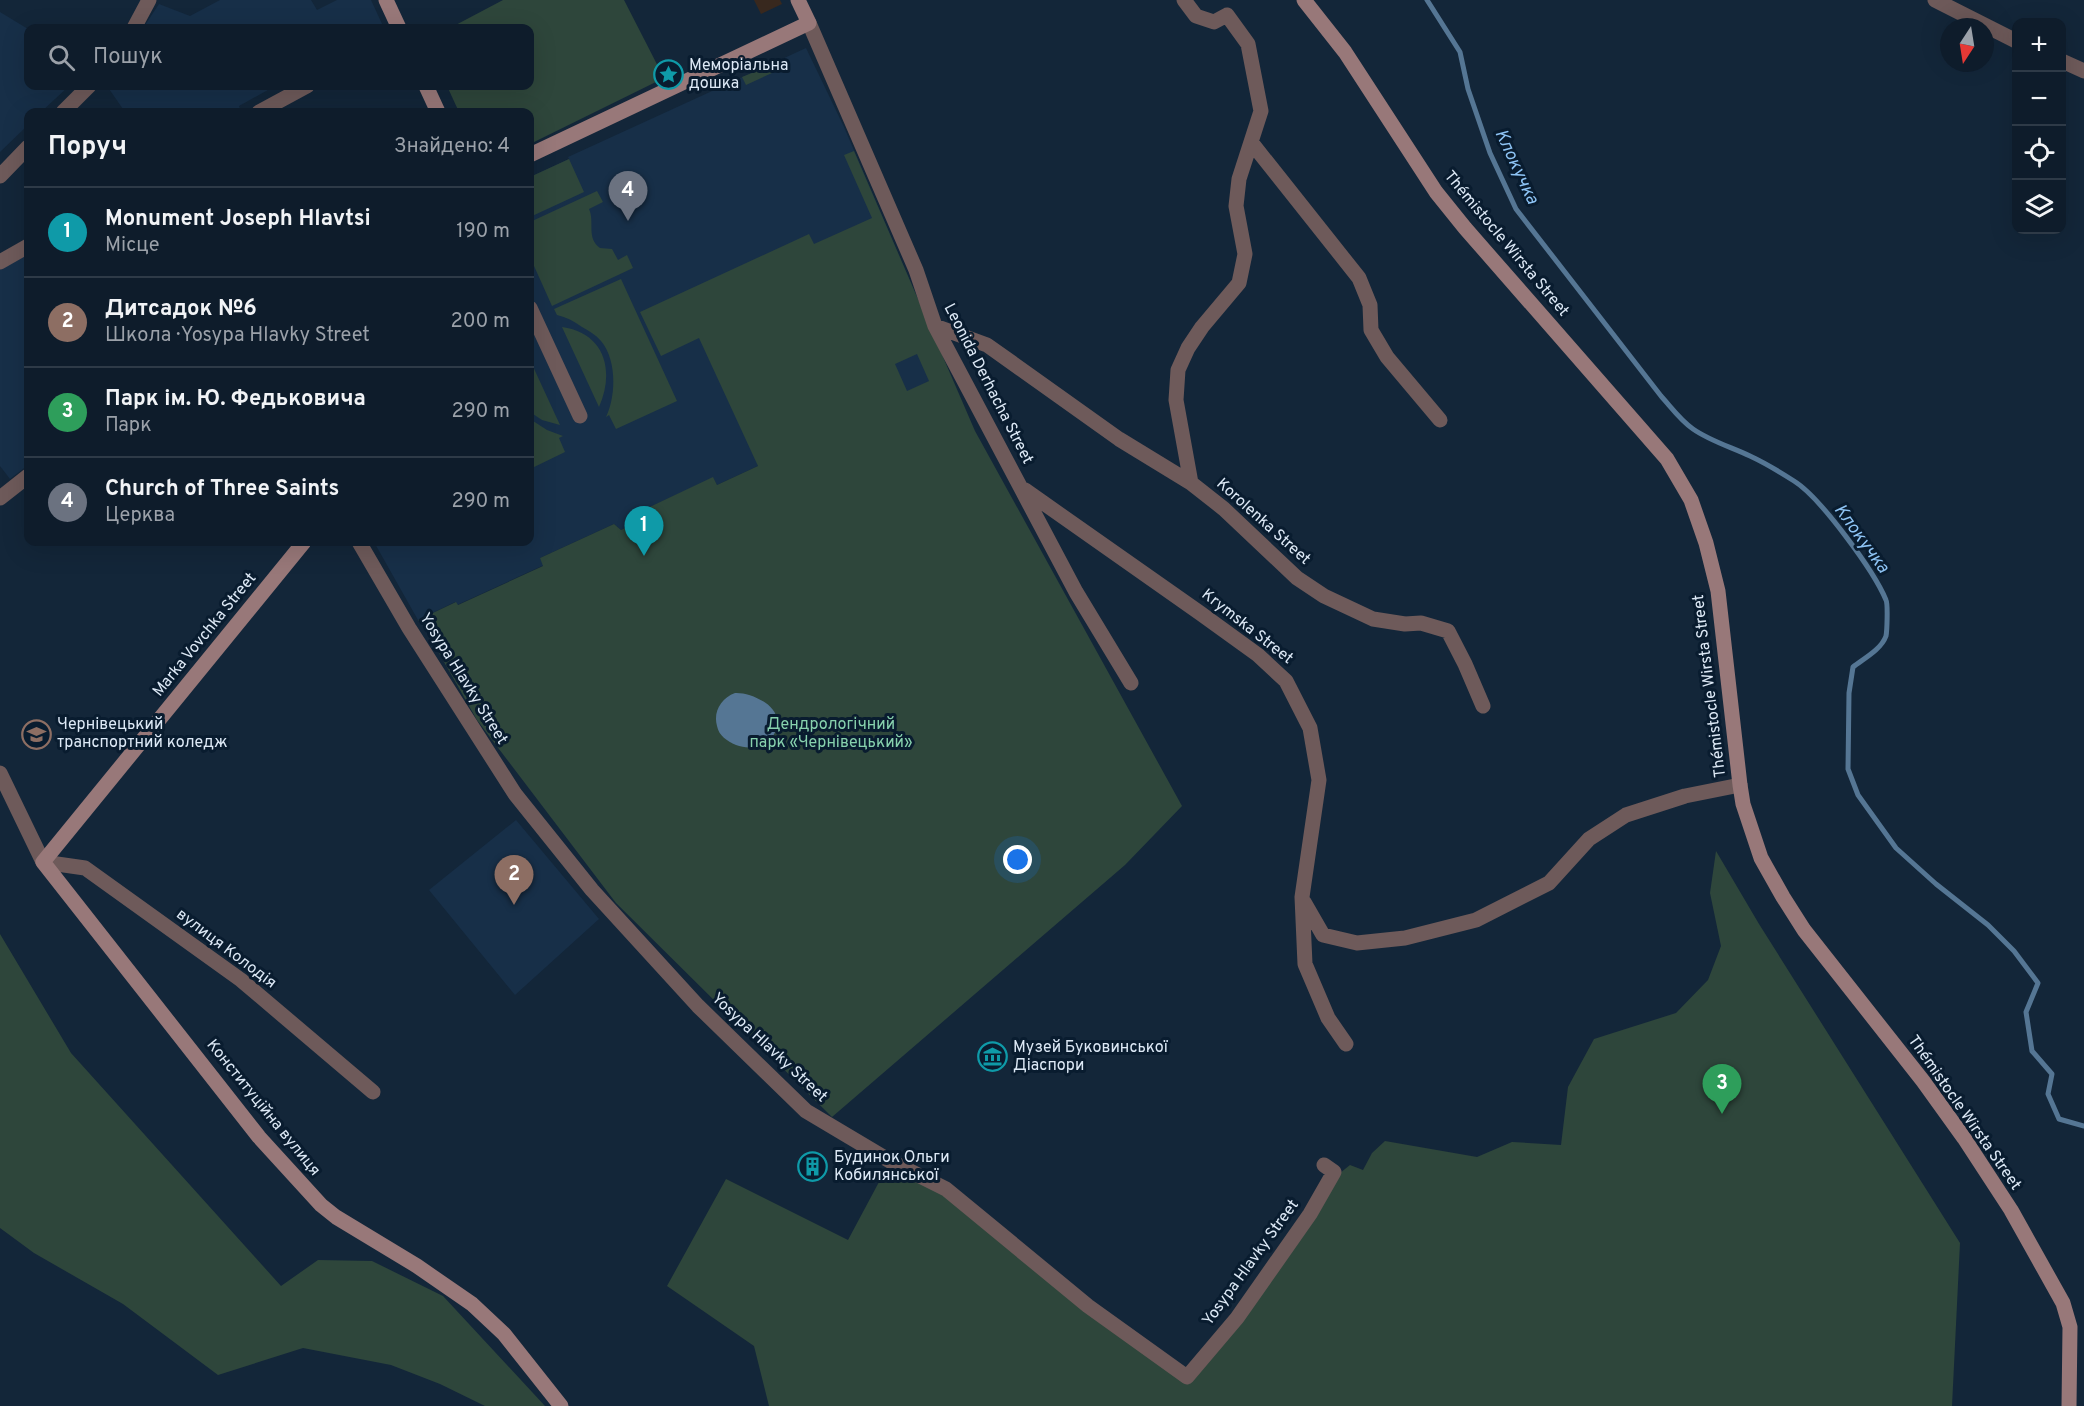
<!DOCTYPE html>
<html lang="uk">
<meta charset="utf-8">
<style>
:root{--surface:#0e1c2b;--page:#172533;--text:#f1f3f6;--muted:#9ba1a9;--line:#2e3a47;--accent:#1a73e8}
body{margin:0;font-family:Overpass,sans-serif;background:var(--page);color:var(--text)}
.controls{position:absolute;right:18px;top:18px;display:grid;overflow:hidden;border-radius:12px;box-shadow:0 6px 24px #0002}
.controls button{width:54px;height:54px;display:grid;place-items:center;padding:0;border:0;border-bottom:2px solid var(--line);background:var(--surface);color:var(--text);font:30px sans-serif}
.compass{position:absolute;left:1940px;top:18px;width:54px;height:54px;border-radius:50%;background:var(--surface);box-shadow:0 6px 24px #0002;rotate:192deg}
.you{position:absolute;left:1018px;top:860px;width:21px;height:21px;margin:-15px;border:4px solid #fff;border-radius:50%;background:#1a73e8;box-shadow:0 0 0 9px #1a73e833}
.badge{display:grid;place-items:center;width:39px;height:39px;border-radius:50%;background:var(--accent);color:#fff;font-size:20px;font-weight:700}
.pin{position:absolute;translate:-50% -50px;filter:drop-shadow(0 2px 3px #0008)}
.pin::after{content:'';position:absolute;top:32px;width:21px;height:18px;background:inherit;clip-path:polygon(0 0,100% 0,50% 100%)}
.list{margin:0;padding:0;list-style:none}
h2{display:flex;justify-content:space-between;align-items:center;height:78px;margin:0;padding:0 24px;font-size:26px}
h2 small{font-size:20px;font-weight:400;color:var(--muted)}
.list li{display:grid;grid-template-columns:39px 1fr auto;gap:18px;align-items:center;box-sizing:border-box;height:90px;padding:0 24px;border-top:2px solid var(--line)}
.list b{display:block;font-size:22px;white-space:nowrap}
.list p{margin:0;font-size:20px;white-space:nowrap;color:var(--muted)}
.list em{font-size:20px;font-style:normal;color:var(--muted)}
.icon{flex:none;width:33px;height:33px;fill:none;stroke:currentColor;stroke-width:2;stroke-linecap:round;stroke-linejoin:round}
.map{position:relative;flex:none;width:2084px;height:1406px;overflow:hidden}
.search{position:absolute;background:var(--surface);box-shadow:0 6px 24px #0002;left:24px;top:24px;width:510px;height:66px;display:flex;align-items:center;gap:15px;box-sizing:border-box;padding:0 21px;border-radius:12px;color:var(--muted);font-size:22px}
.panel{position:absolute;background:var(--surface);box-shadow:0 6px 24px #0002;left:24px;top:108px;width:510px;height:438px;border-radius:12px}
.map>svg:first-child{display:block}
</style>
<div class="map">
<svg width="2084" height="1406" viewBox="0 0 2084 1406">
<rect width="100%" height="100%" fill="#132639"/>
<path fill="#38281e" d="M754,0H780L782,4L761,14Z"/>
<path fill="#172f48" d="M220,0H311L317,10L337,0H371L383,26L379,28H143L159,4L190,16Z
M0,12L28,29V86H69L41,112H28V125L0,152Z
M806,48L844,127L949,372L757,462L758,466L717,485L713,478L639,512V521L621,530L614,524L540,558L544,565L457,605L455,602L418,620L374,542H530V177L569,159L568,157Z
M107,86H275L239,106L241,112H125Z
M28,246V465L10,479L0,466V262Z
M516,820L599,919L515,995L429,890Z"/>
<path fill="#2e463b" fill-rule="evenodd" d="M503,0H624L664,78L530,144V112H459L447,86H530V28H450Z
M769,66L772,73L746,85L742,77Z
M854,151L975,431L1182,806L1125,865L832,1117L616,903L477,720L423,625L418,620L456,602L458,605L543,566L540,558L614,524L621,530L639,521V512L713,477L717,485L758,466L699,338L661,356L640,312L809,234L814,244L872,218L844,155ZM917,354L929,381L907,391L895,364Z
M569,159L584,192L530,217V177Z
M597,191L603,202L589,209C595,222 586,238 600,248L612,249L618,260L627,255L633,268L552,306L530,257V222Z
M621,279L677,401L616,429L609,415L606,417C616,396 617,360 601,341C596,335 589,331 582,327C574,321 566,317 557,315L554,309Z
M562,327C605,333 615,371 599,407Z
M530,360L560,425L542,420L530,412Z
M530,419L547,430L563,436L559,438L565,452L530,469Z
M1716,851L1759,924L1960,1243L1952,1406H769L754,1346L667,1286L726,1179L848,1240L887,1167L941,1193L1189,1384L1340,1173L1350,1165L1363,1170L1372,1153L1385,1141L1477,1157L1512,1142L1561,1145L1568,1087L1594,1039L1676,1013L1708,980L1721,946L1710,893Z
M0,934L71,1053L281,1286L318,1260L372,1261L443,1296L545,1406H485L440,1384L391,1365L303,1348L218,1375L123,1304L34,1253L0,1228Z"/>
<path fill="#557694" d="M735,693C749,692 778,704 777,722C777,744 754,752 736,745C727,741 719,736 717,726C713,712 721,698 735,693Z"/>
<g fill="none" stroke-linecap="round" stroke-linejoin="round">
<path stroke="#557694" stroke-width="5" d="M1427,0L1460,52L1468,89L1490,153L1516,209L1661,396C1671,407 1680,420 1693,429C1710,441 1731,447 1750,456C1765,463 1780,472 1794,481C1820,497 1874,571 1886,600C1888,604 1887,631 1886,636C1881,650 1863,659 1853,667L1849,693L1848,769L1858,795L1896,848L1936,884L1988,925L2014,951L2038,983L2026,1012L2032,1051L2052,1074L2048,1094L2059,1119L2084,1126"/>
<path stroke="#6e5a5a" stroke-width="15" d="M1184,0L1196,16L1214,22L1227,15
M1935,0L2016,41
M809,23L916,270L935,326L1076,592L1131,683
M134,28L149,0
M2062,61L2084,71
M63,112L89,86
M259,112L307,86
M1251,142L1359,278L1370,305L1371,330L1387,357L1440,420
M0,176L28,147
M0,262L28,246
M530,308L580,416
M935,326L987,345L1119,439L1191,483L1224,509L1297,578L1324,596L1373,619L1405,624L1421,623L1448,631L1465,664L1483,706
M1191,483L1176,400L1178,370L1188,348L1202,327L1239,283L1245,254L1236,206L1239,179L1261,111L1248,44L1227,15
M1025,490L1200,613L1258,655L1286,681L1310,728L1319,780L1302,897L1305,964L1328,1018L1346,1044
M0,498L28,476
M359,542L409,628L515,794L592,890L698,1006L806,1111L890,1161L946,1189L1088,1306L1187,1377L1237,1318L1310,1214L1334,1172L1324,1165
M0,773L43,862L85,868L241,980L373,1092
M1304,902L1323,935L1357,943L1405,938L1476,920L1549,883L1589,839L1626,815L1685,796L1740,785"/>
<path stroke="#987879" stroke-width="15" d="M386,0L399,28
M1304,0L1345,52L1436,192L1465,228L1667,459L1691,500L1706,543L1718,591L1740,785L1743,804L1761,858L1783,897L1804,930L1923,1081L1964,1138L2011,1210L2063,1303L2070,1327L2069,1406
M426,86L438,112
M530,155L809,23L798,0
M304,542L43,862L259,1137L321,1205L336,1217L417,1266L472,1304L504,1334L561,1406"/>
</g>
<defs>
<symbol id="sight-ring" viewBox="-11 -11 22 22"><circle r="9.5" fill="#091c2f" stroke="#0f9aa8" stroke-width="1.5"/><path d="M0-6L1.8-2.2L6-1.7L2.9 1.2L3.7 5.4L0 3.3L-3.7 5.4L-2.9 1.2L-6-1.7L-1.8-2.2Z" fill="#0f9aa8"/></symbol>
<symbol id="university-ring" viewBox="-11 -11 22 22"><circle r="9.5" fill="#091c2f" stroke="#8d6e63" stroke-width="1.5"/><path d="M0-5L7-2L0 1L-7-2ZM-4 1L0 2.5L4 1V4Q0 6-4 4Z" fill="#8d6e63"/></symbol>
<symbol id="museum-ring" viewBox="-11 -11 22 22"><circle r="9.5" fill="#091c2f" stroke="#0f9aa8" stroke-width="1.5"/><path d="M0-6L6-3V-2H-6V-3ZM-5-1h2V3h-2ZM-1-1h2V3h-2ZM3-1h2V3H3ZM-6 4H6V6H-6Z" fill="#0f9aa8"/></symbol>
<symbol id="building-ring" viewBox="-11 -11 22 22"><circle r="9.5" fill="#091c2f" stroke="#0f9aa8" stroke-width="1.5"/><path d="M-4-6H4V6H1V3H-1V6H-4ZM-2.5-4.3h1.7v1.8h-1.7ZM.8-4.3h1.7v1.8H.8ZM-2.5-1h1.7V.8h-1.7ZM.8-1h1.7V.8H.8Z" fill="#0f9aa8"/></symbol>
</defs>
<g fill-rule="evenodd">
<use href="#sight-ring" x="652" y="58" width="33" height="33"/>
<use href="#university-ring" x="20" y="718" width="33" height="33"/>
<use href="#museum-ring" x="976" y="1040" width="33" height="33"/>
<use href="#building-ring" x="796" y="1150" width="33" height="33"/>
</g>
<g text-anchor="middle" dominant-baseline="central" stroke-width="6" stroke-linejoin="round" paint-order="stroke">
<g font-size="16" fill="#dde9f6" stroke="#091c2f" text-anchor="start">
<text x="689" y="66">Меморіальна<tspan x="689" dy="18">дошка</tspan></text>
<text x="57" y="725">Чернівецький<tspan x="57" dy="18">транспортний коледж</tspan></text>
<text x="1013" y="1048">Музей Буковинської<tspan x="1013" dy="18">Діаспори</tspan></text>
<text x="834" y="1158">Будинок Ольги<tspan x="834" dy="18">Кобилянської</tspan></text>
</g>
<g font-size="16" fill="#dde9f6" stroke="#091c2f">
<text transform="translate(1506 244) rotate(50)">Thémistocle Wirsta Street</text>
<text transform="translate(988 384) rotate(63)">Leonida Derhacha Street</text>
<text transform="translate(1263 522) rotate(42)">Korolenka Street</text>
<text transform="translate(1247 627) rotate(38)">Krymska Street</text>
<text transform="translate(205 635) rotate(-51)">Marka Vovchka Street</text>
<text transform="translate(463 679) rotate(58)">Yosypa Hlavky Street</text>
<text transform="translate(1710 686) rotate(-97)">Thémistocle Wirsta Street</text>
<text transform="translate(226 949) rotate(37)">вулиця Колодія</text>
<text transform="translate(769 1048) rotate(43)">Yosypa Hlavky Street</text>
<text transform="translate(263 1108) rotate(51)">Конституційна вулиця</text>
<text transform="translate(1964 1113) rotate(55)">Thémistocle Wirsta Street</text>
<text transform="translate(1251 1263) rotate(-54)">Yosypa Hlavky Street</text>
</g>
<g font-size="16" fill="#87d1ad" stroke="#091c2f">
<text x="831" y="725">Дендрологічний<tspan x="831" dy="18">парк «Чернівецький»</tspan></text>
</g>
<g font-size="18" font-style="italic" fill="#8ec4f5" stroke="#091c2f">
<text transform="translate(1516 167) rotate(65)">Клокучка</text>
<text transform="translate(1861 539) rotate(54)">Клокучка</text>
</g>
</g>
</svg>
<div class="controls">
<button>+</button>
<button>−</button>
<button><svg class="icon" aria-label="locate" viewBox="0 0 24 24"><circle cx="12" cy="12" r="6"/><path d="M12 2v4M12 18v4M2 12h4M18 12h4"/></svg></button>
<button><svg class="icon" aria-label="layers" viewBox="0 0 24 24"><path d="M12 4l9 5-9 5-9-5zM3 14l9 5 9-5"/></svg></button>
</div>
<svg class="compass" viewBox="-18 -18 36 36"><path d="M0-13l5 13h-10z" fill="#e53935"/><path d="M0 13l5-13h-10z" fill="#9ba1a9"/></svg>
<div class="you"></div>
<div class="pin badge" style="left:644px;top:556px;background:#0f9aa8">1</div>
<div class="pin badge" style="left:514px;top:905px;background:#8d6e63">2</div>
<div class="pin badge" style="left:1722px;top:1114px;background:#2e9e5b">3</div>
<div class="pin badge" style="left:628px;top:221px;background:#6b7280">4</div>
<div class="search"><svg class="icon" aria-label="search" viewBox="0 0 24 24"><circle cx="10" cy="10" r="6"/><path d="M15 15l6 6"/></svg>Пошук</div>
<section class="panel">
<h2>Поруч<small>Знайдено: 4</small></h2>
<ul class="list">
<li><span class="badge" style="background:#0f9aa8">1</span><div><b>Monument Joseph Hlavtsi</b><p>Місце</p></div><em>190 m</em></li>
<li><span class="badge" style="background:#8d6e63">2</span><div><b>Дитсадок №6</b><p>Школа · Yosypa Hlavky Street</p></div><em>200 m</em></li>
<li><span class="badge" style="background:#2e9e5b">3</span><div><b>Парк ім. Ю. Федьковича</b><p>Парк</p></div><em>290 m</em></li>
<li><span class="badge" style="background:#6b7280">4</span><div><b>Church of Three Saints</b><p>Церква</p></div><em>290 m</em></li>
</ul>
</section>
</div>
